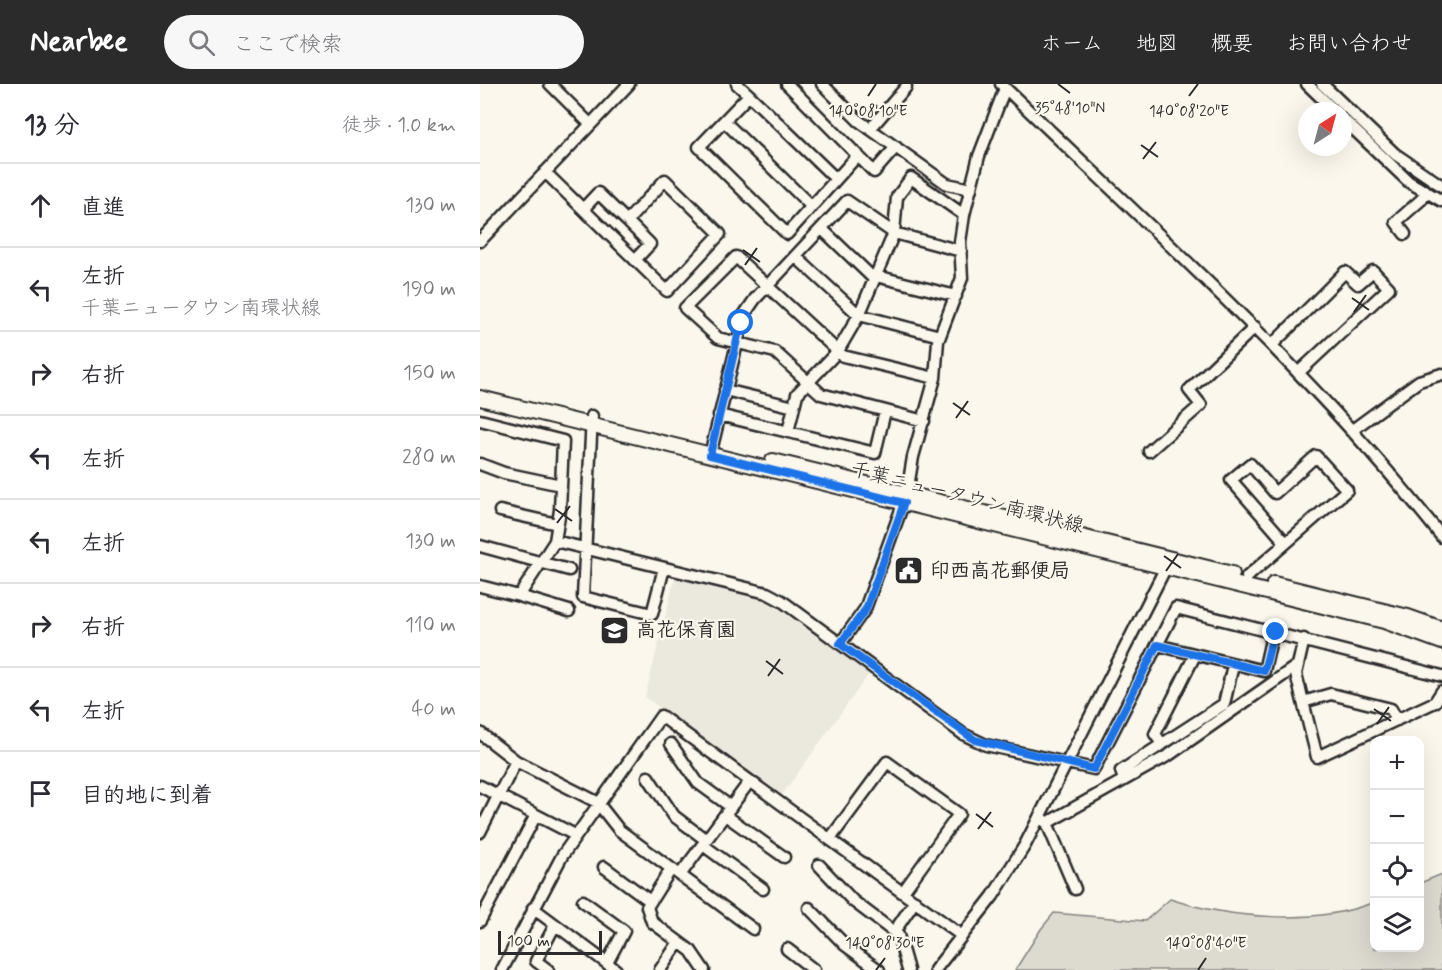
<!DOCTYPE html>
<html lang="ja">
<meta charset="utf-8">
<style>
:root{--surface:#fff;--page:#f7f7f7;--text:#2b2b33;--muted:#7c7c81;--line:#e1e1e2;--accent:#2b2b2b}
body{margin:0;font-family:Mynerve,"Klee One",sans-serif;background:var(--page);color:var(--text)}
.controls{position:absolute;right:18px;bottom:18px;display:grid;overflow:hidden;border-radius:12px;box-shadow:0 6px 24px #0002}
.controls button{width:54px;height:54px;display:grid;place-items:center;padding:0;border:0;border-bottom:2px solid var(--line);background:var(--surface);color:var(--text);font:30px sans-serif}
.compass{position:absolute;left:818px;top:18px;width:54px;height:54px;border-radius:50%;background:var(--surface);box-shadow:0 6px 24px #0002;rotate:36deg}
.scale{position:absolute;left:18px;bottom:15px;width:104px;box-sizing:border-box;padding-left:6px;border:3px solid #2b2b2b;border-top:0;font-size:16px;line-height:21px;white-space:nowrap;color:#2b2b2b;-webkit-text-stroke:4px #fbf7ec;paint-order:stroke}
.stop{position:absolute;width:18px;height:18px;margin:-14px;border:4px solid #1a73e8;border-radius:50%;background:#fff}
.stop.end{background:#1a73e8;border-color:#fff;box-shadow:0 2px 6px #0008}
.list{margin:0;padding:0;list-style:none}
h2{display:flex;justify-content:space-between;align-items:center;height:78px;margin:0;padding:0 24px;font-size:26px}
h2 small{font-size:20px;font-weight:400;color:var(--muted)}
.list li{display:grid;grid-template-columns:39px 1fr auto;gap:18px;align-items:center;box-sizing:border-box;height:84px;padding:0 24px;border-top:2px solid var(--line)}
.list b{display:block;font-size:22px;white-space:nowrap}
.list p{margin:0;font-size:20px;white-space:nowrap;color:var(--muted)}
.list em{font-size:20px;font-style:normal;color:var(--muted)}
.icon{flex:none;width:33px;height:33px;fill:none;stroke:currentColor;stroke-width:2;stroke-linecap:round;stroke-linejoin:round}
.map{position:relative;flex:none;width:962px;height:886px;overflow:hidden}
header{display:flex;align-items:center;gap:36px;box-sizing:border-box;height:84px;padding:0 30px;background:var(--accent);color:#fff}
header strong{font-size:28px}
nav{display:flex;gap:33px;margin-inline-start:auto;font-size:21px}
.search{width:420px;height:54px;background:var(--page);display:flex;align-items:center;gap:15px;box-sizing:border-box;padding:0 21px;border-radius:33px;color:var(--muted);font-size:22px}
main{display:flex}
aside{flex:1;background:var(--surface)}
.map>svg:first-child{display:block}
</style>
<header>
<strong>Nearbee</strong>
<div class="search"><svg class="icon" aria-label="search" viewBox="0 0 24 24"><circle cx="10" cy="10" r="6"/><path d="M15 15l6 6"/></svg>ここで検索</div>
<nav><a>ホーム</a><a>地図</a><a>概要</a><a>お問い合わせ</a></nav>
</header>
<main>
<aside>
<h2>13 分<small>徒歩 · 1.0 km</small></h2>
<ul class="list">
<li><svg class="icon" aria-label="ahead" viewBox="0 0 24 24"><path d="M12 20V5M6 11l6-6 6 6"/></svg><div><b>直進</b></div><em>130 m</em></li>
<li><svg class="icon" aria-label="left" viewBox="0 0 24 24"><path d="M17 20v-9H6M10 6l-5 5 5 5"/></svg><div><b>左折</b><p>千葉ニュータウン南環状線</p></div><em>190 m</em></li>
<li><svg class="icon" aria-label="right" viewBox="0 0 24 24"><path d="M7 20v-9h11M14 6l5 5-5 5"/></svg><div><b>右折</b></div><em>150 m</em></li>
<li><svg class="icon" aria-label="left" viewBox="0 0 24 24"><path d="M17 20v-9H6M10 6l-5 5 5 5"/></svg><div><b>左折</b></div><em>280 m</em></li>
<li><svg class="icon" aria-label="left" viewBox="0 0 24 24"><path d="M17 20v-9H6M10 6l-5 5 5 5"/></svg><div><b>左折</b></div><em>130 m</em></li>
<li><svg class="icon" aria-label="right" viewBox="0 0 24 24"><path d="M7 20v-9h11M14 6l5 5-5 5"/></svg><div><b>右折</b></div><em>110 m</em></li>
<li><svg class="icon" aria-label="left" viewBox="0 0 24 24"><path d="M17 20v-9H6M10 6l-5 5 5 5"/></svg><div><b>左折</b></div><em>40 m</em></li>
<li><svg class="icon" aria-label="arrive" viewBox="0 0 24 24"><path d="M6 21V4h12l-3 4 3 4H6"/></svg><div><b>目的地に到着</b></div></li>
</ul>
</aside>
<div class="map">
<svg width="962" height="886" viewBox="0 0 962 886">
<rect width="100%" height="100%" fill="#fbf7ec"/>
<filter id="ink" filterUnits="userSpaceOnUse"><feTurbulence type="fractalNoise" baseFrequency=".0167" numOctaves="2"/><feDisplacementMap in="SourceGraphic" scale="12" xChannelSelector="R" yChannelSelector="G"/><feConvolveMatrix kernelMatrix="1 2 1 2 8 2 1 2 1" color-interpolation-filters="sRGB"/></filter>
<g filter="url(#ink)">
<path fill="#ebe8de" d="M195,494L286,516L389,590L302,711L165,613Z"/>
<path fill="#dddad0" stroke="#84827e" stroke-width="1.5" d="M962,790V886H535L561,845L574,829L665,837L690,815C748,834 837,842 894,818V864H940V799Z"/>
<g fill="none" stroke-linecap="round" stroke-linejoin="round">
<defs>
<path id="minor" d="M70,0L110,40
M257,0L269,11
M307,0L394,88L416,63
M342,0L379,37L467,100L491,105
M521,0C673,146 831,287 962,453
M827,0L855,27
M842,0L915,70L962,102
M863,35L929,98L962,117
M244,37L332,123
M390,45L426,3
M65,88L187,207L240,150L185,96L147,137L170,160L155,176
M356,95L269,11L219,63L307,150L378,71
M103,125L118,109L147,137
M342,145L394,195
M925,150L916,138L942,115L945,106
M0,157L149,0
M316,173L379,231L460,252
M396,192L476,212
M792,261L865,188L878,200L893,187L909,204L818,289
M245,306L314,323
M239,331L395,369L405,327
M112,332L103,513L172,530L184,484
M0,336L83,357L80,426L75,457L39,512L0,502
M444,337L341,310L295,268L238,254L205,224L256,173L363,272L455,294
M871,347L939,297L962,290
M308,348L317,310L358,267L379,231L414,149L417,113L431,94L484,131
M669,367L721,321L709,306L775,243
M230,371L264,231L275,215L367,117L414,149L481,167
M0,380L24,389L81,401
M20,427L77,440
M75,457L287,509L302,517L483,650L506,661L614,685L696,524L962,592
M0,462L89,486
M767,493L867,406L836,372L795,409L770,380L751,396L806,459
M39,512L89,527
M824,555L816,590L837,673L955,618L962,607
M360,560L385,525L427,409L433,373L455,294L458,257L482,194L480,158L484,131L499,72L525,4
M677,561L784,587L793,547
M823,618L851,610L911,625L917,636
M0,649L36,677L117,718L139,746L200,791L270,697
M191,660L218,699L251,723
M682,660L675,650L715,571
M168,693L194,732L226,756
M644,696L641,687L744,620L753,581
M0,702L95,751
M245,731L304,773
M562,735L567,739L595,805
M567,739L689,671L818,581
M0,748L36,677
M350,755L407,678L479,730L423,808
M223,761L283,805
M339,781L373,817L418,851L428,886
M124,783L170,817
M191,785L167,823L172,838L211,867L224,886
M200,791L273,845
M103,817L144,847L127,879
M53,824L136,886
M329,824L365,861L399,886
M0,837L56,731
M414,848L435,817
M307,865L334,886
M22,886L82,772L181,632L482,852
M68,886L56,877L75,841
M180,886L199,858
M455,886L513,812L545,761L689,477"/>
<path id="major" d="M0,314L904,537L962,558
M293,377L752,490
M794,500L928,533L962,545"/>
</defs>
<use href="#minor" stroke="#2b2b2b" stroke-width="15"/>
<use href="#major" stroke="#2b2b2b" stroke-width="18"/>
<use href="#minor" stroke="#fbf7ec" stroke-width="10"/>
<use href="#major" stroke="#fbf7ec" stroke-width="14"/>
</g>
</g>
<g fill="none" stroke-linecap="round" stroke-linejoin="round" filter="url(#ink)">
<path stroke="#1a73e8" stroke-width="8" d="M261,239L230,371L424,419L386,525L360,560L495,656L614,685L677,561L784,587L794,547L796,548"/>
</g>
<path fill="none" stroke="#2b2b2b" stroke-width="2" d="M578,0L590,9M388,12L396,0M709,12L718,0M661,61L678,73M663,75L676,58M263,166L280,178M265,181L277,164M872,214L889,226M874,228L886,211M473,319L490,331M476,334L488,317M75,425L92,437M77,439L90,422M684,472L701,484M686,487L698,470M286,577L303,590M288,592L300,575M894,625L911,637M897,640L909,623M496,730L513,743M498,745L511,728M396,886L405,874M718,886L726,874"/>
<defs>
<symbol id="civic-square" viewBox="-11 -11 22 22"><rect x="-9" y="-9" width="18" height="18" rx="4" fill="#2b2b2b" stroke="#fbf7ec"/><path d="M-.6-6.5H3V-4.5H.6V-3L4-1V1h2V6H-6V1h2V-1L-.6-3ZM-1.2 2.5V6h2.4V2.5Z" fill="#fff"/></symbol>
<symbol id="school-square" viewBox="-11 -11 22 22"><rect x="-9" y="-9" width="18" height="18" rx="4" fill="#2b2b2b" stroke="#fbf7ec"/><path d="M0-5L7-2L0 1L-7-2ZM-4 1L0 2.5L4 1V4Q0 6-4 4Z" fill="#fff"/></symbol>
</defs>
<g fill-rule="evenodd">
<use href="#civic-square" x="412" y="470" width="33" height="33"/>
<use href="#school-square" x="118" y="530" width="33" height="33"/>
</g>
<g text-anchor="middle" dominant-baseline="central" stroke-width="4.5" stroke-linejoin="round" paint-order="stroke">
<g font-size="20" fill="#2b2b2b" stroke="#fbf7ec">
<text transform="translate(487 414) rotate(14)">千葉ニュータウン南環状線</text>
</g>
<g font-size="20" font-weight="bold" fill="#2b2b2b" stroke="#fbf7ec" text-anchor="start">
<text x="450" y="487">印西高花郵便局</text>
<text x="156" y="546">高花保育園</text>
</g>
</g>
<g font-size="15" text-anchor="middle" fill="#2b2b2b" stroke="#fbf7ec" stroke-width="4.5" stroke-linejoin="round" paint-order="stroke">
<text x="590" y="29">35°48'10"N</text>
<text x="388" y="32">140°08'10"E</text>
<text x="709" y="32">140°08'20"E</text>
<text x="405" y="864">140°08'30"E</text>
<text x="726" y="864">140°08'40"E</text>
</g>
</svg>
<div class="controls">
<button>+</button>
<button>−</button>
<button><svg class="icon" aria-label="locate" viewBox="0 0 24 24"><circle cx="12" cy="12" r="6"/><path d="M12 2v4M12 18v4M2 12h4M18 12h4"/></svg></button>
<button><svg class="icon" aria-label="layers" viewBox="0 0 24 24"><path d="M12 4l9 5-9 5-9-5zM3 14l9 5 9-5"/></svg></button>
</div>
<svg class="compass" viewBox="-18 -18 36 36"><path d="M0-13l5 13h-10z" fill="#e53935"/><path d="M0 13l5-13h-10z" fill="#7c7c81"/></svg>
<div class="scale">100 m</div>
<div class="stop" style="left:261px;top:239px"></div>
<div class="stop end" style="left:796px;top:548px"></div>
</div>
</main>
